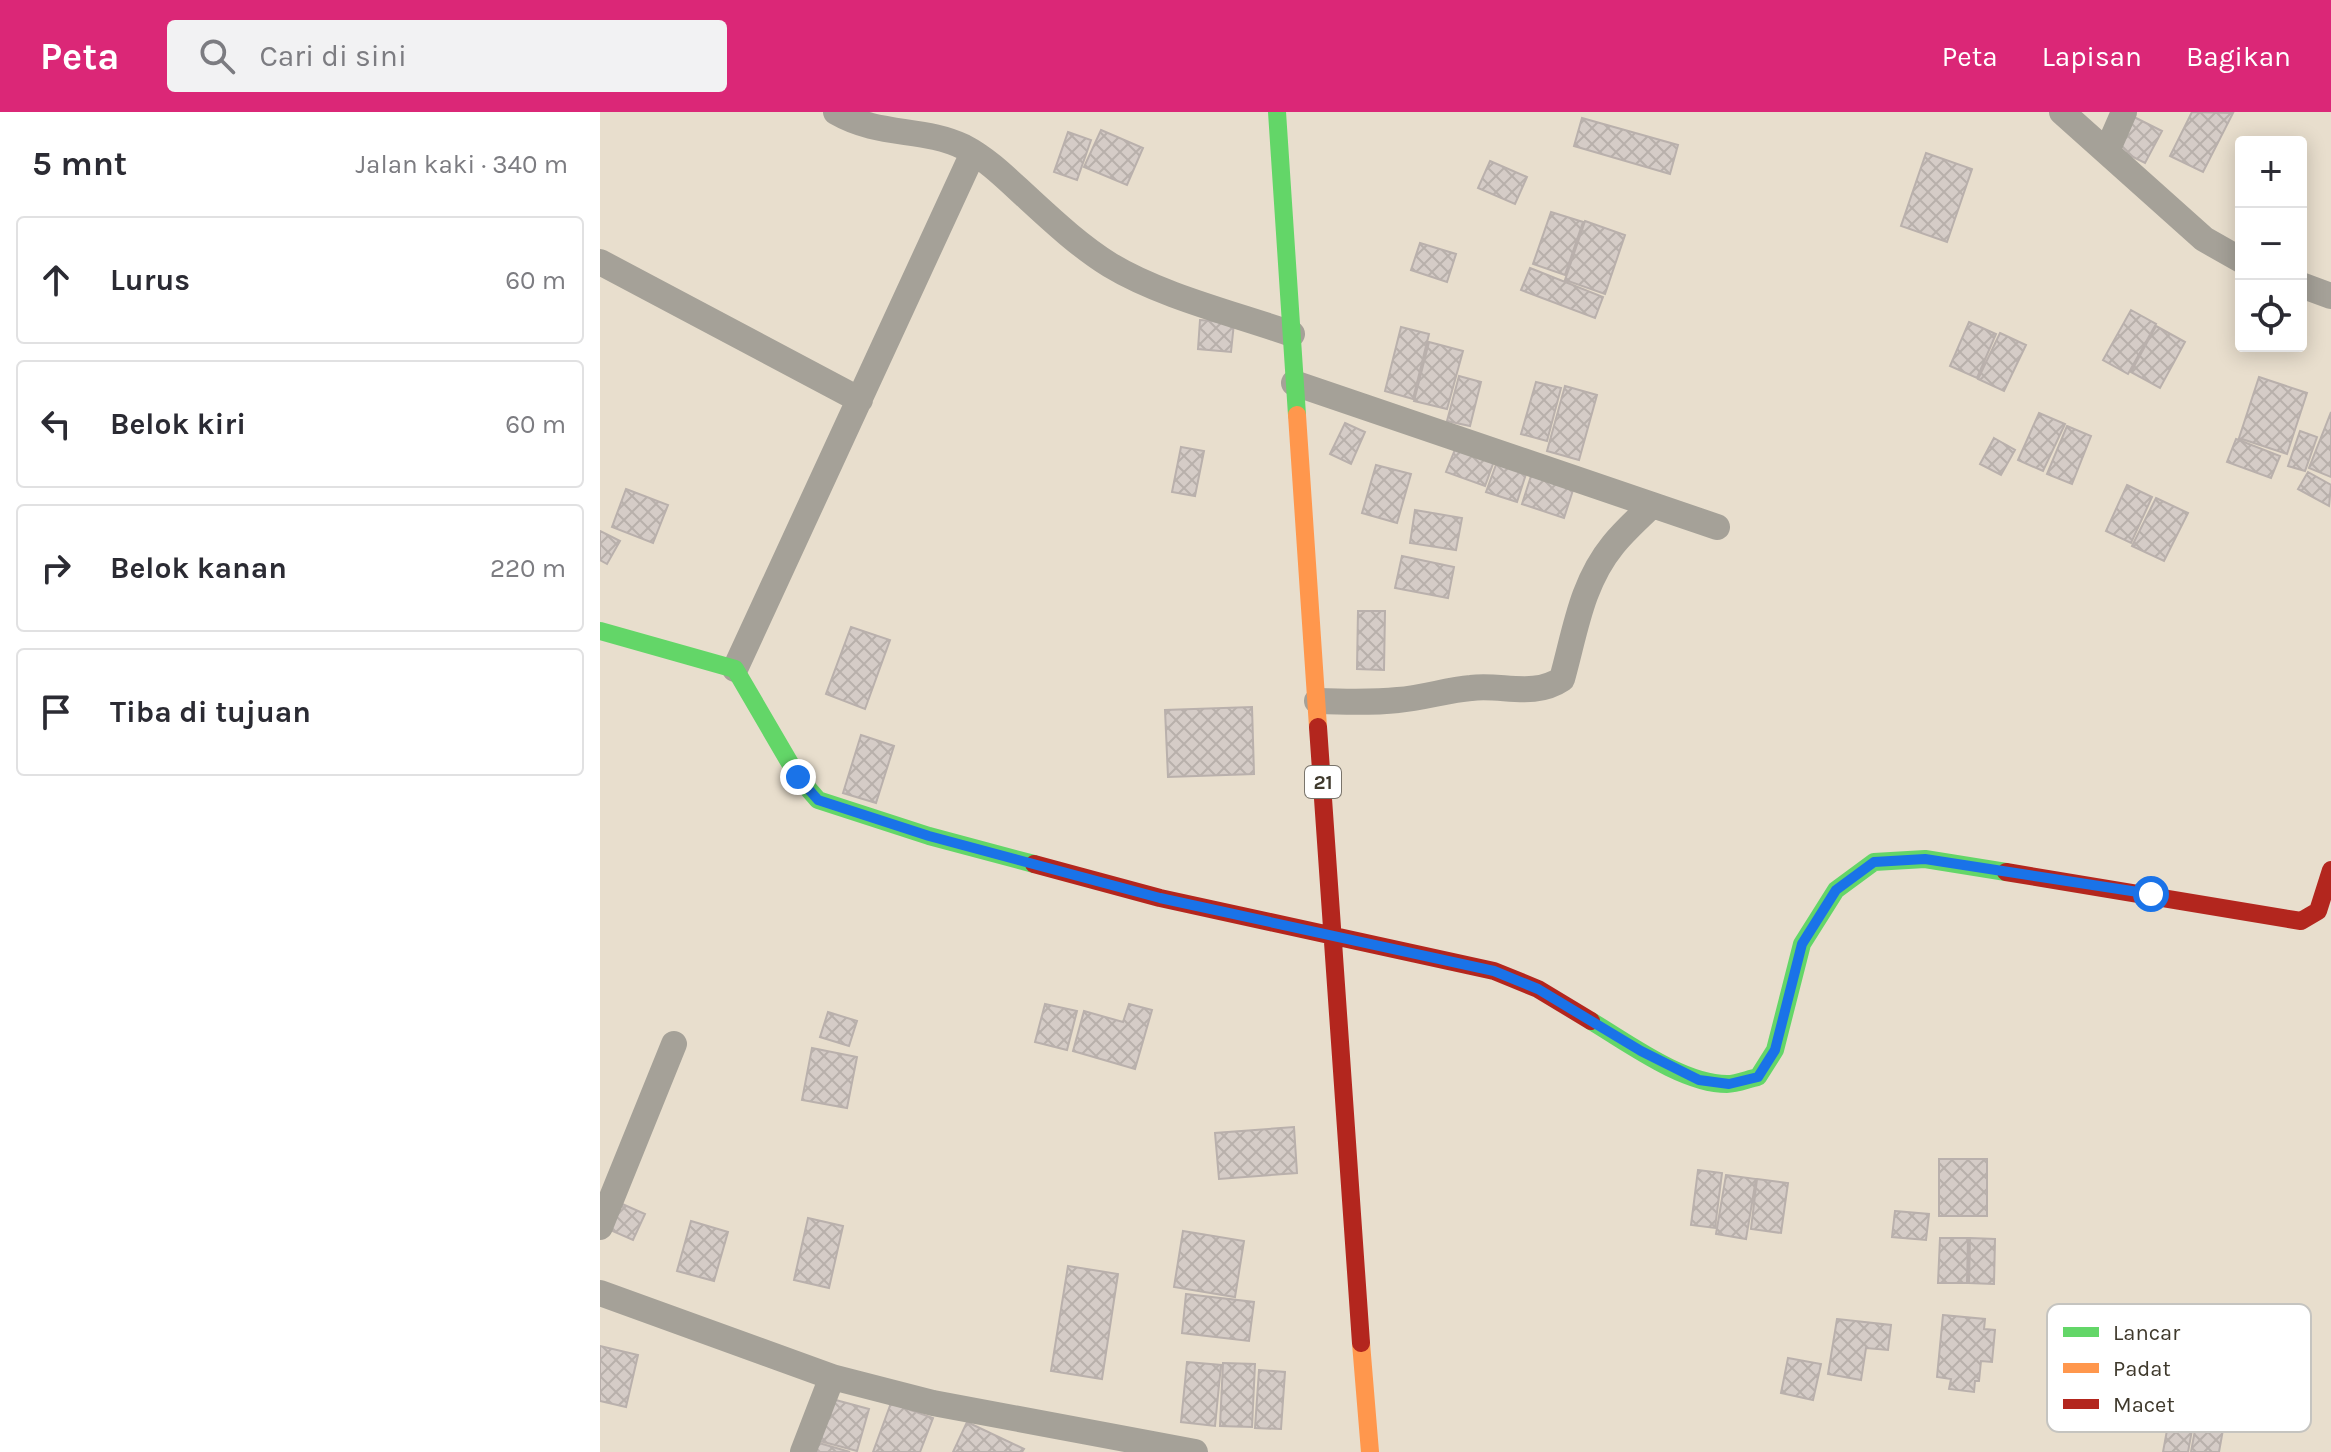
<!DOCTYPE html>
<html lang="id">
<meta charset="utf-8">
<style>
:root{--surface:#fff;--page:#f2f2f3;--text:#2b2b33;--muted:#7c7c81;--line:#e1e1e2;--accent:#db2777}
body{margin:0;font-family:Karla,sans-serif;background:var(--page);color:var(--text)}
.controls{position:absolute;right:24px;top:24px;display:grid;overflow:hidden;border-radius:8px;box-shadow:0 4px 20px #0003}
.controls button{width:72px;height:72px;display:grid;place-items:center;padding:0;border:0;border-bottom:2px solid var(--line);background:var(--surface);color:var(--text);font:40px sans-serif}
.stop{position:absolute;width:24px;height:24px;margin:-18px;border:6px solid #1a73e8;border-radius:50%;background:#fff}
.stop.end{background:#1a73e8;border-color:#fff;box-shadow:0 2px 8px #0008}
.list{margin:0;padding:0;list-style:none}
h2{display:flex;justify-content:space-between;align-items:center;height:104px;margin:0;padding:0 32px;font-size:34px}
h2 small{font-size:26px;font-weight:400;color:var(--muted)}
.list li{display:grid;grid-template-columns:52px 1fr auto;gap:24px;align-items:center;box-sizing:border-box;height:128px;margin:0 16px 16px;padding:0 16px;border:2px solid var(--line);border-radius:8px}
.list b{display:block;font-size:30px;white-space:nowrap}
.list em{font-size:26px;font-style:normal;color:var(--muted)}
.icon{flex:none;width:44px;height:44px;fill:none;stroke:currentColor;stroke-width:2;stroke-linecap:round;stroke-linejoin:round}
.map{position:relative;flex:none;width:1731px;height:1340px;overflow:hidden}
header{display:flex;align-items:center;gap:48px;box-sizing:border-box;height:112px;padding:0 40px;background:var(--accent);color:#fff}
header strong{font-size:38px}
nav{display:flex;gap:44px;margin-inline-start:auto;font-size:28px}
.search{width:560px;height:72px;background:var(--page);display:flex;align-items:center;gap:20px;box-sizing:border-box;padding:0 28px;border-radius:8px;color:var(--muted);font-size:30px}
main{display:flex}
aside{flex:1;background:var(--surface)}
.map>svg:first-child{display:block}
</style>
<header>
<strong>Peta</strong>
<div class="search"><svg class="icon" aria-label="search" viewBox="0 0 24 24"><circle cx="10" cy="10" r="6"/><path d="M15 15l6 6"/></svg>Cari di sini</div>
<nav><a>Peta</a><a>Lapisan</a><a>Bagikan</a></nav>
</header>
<main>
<aside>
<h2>5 mnt<small>Jalan kaki · 340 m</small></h2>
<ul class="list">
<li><svg class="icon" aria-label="ahead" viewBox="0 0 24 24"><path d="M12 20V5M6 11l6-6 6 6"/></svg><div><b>Lurus</b></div><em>60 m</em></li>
<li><svg class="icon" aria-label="left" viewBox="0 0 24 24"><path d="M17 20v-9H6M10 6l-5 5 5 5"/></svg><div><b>Belok kiri</b></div><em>60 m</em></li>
<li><svg class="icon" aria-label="right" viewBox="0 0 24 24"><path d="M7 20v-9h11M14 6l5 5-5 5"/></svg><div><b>Belok kanan</b></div><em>220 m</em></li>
<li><svg class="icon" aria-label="arrive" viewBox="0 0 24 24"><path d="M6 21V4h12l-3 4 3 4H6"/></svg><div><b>Tiba di tujuan</b></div></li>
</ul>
</aside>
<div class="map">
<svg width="1731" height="1340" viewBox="0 0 1731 1340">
<defs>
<pattern id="building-cross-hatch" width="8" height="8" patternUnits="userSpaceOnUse" patternTransform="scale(2)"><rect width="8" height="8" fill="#d5ccc7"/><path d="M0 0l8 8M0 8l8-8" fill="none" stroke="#b8b0ab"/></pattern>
</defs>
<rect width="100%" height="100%" fill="#e8decd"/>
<path fill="url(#building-cross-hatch)" stroke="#b9b0ac" stroke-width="2" d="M1592,0L1633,1L1603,60L1570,44Z
M1532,4L1562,19L1545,51L1515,36Z
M982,6L1078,33L1070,62L974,34Z
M501,18L543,36L527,73L484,55Z
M468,20L491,28L477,68L454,60Z
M1326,41L1372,57L1347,130L1301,114Z
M890,49L927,65L915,92L878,76Z
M951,100L983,110L965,163L933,152Z
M985,109L1025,123L1005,182L965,168Z
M820,131L856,142L847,170L811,158Z
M930,156L1003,185L995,206L921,178Z
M1531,198L1556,212L1528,262L1503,248Z
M600,208L634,211L631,240L598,237Z
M1369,210L1396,222L1377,266L1350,254Z
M1556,214L1585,230L1560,276L1531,260Z
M801,215L829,222L813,287L785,279Z
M1400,221L1426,233L1404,279L1378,267Z
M829,230L863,239L847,297L814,289Z
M859,264L881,270L870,314L847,309Z
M1659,265L1707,281L1687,342L1639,326Z
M936,270L961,276L947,329L921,322Z
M965,274L997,283L979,348L947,339Z
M1731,300V365L1709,356Z
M1439,301L1465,312L1443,359L1418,348Z
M745,311L765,320L751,352L730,342Z
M1467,314L1491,324L1472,372L1447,362Z
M1700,319L1717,325L1705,359L1688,354Z
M1394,326L1415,338L1401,363L1380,352Z
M1636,327L1680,344L1671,366L1627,350Z
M581,335L604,339L595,384L572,380Z
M856,335L894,349L885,374L846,360Z
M897,350L927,359L917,390L886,380Z
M776,353L811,362L797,411L762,401Z
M1708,360L1731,373L1729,394L1698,377Z
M932,361L974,375L964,406L922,392Z
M1527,373L1552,385L1531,431L1506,419Z
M26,377L68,393L53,431L12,415Z
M1556,386L1588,401L1564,449L1532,434Z
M815,398L862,406L856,438L810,431Z
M0,419L20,429L7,452L0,448Z
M802,444L854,455L848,486L795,476Z
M758,499H785L784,558L757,557Z
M251,515L290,528L265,597L226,582Z
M652,595L654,662L568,665L565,598Z
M261,623L294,634L276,691L243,681Z
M445,892L477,899L467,938L435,930Z
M529,892L552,898L535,957L473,939L484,899L523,910Z
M228,900L257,909L249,934L220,925Z
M212,936L257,945L247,996L202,988Z
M694,1015L697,1061L619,1067L615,1021Z
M1339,1047H1387V1104H1339Z
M1098,1058L1122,1061L1115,1116L1091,1113Z
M1126,1063L1156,1067L1146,1127L1116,1122Z
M1157,1067L1188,1071L1181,1121L1151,1117Z
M20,1091L45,1102L33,1128L8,1117Z
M1295,1099L1329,1102L1326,1128L1292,1125Z
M208,1106L243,1114L229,1176L194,1168Z
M91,1109L128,1120L114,1169L77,1159Z
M583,1119L644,1129L635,1185L574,1175Z
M1340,1126H1368L1367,1171H1338Z
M1370,1126L1395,1127L1394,1172L1369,1171Z
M468,1154L518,1162L502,1267L451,1259Z
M586,1182L654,1190L649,1229L582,1221Z
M1343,1203L1385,1207L1384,1217L1395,1218L1392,1250L1381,1249L1379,1269H1375L1374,1280L1349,1277L1351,1267L1337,1265Z
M1237,1207L1291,1213L1288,1238L1266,1236L1261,1268L1228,1262Z
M0,1234L38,1243L26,1295L0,1289Z
M1188,1246L1221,1252L1213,1288L1181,1281Z
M587,1250L621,1253L615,1314L581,1310Z
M623,1251L655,1252L652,1315L620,1314Z
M659,1258L685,1260L681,1317L655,1316Z
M232,1287L269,1297L257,1339L220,1329Z
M291,1291L333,1306L320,1340H273Z
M1572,1291L1596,1296L1588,1340H1563Z
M1600,1291L1627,1295L1619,1340H1591Z
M367,1310L424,1337L422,1340H353Z
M212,1329L250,1340H209Z"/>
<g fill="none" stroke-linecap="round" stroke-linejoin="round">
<path stroke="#a5a198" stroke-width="26" d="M236,0C279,25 323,15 364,35C389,48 409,69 430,88C455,111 481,135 510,153C561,184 635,202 692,222
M1462,0L1604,127L1641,148
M1507,39L1524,0
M0,150L260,288
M1701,173L1731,184
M694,271L1117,415
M135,557L373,41
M717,589C744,590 771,591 798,588C823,586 847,578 871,576C902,572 934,586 962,567C975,521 981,472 1013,433C1024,419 1039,406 1052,393
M0,1115L74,932
M0,1181L232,1265L333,1291L595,1340
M203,1340L232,1265"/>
<path stroke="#63d668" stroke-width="18" d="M677,0L697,303
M0,519L135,557L198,665L218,688L329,724L434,752
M991,909C1028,931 1083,972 1127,972C1137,972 1148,967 1158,965L1175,938L1202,832L1236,778L1274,750L1325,747L1406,760"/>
<path stroke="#ff974d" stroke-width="18" d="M697,303L718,615
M761,1231L770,1340"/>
<path stroke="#b3261e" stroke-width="18" d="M718,615L761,1231
M434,752L560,786L894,859L938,877L991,909
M1406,760L1701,809L1718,799L1731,758"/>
</g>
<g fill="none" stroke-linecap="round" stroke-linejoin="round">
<path stroke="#1a73e8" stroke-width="10" d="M198,665L218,688L329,724L560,786L894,859L938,877L1041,939L1099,968L1129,972L1158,965L1175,938L1202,832L1236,778L1274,750L1325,747L1551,782"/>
</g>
<g text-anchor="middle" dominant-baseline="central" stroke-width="7" stroke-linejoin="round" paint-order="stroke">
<rect fill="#fff" stroke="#79746b" stroke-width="2" x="705" y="654" width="36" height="32" rx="6"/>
<g font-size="20" font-weight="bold" fill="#3f392c">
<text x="723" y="670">21</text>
</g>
</g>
<rect x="1447" y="1192" width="264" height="128" rx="12" fill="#fff" stroke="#c5c4c0" stroke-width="2"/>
<rect x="1463" y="1215" width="36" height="10" fill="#63d668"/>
<rect x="1463" y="1251" width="36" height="10" fill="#ff974d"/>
<rect x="1463" y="1287" width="36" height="10" fill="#b3261e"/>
<g font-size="22" fill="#3f392c">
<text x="1513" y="1228">Lancar</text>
<text x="1513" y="1264">Padat</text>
<text x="1513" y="1300">Macet</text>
</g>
</svg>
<div class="controls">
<button>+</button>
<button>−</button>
<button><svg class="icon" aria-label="locate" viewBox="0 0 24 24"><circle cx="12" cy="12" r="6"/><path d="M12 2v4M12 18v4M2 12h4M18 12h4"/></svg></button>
</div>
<div class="stop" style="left:1551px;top:782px"></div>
<div class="stop end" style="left:198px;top:665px"></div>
</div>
</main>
